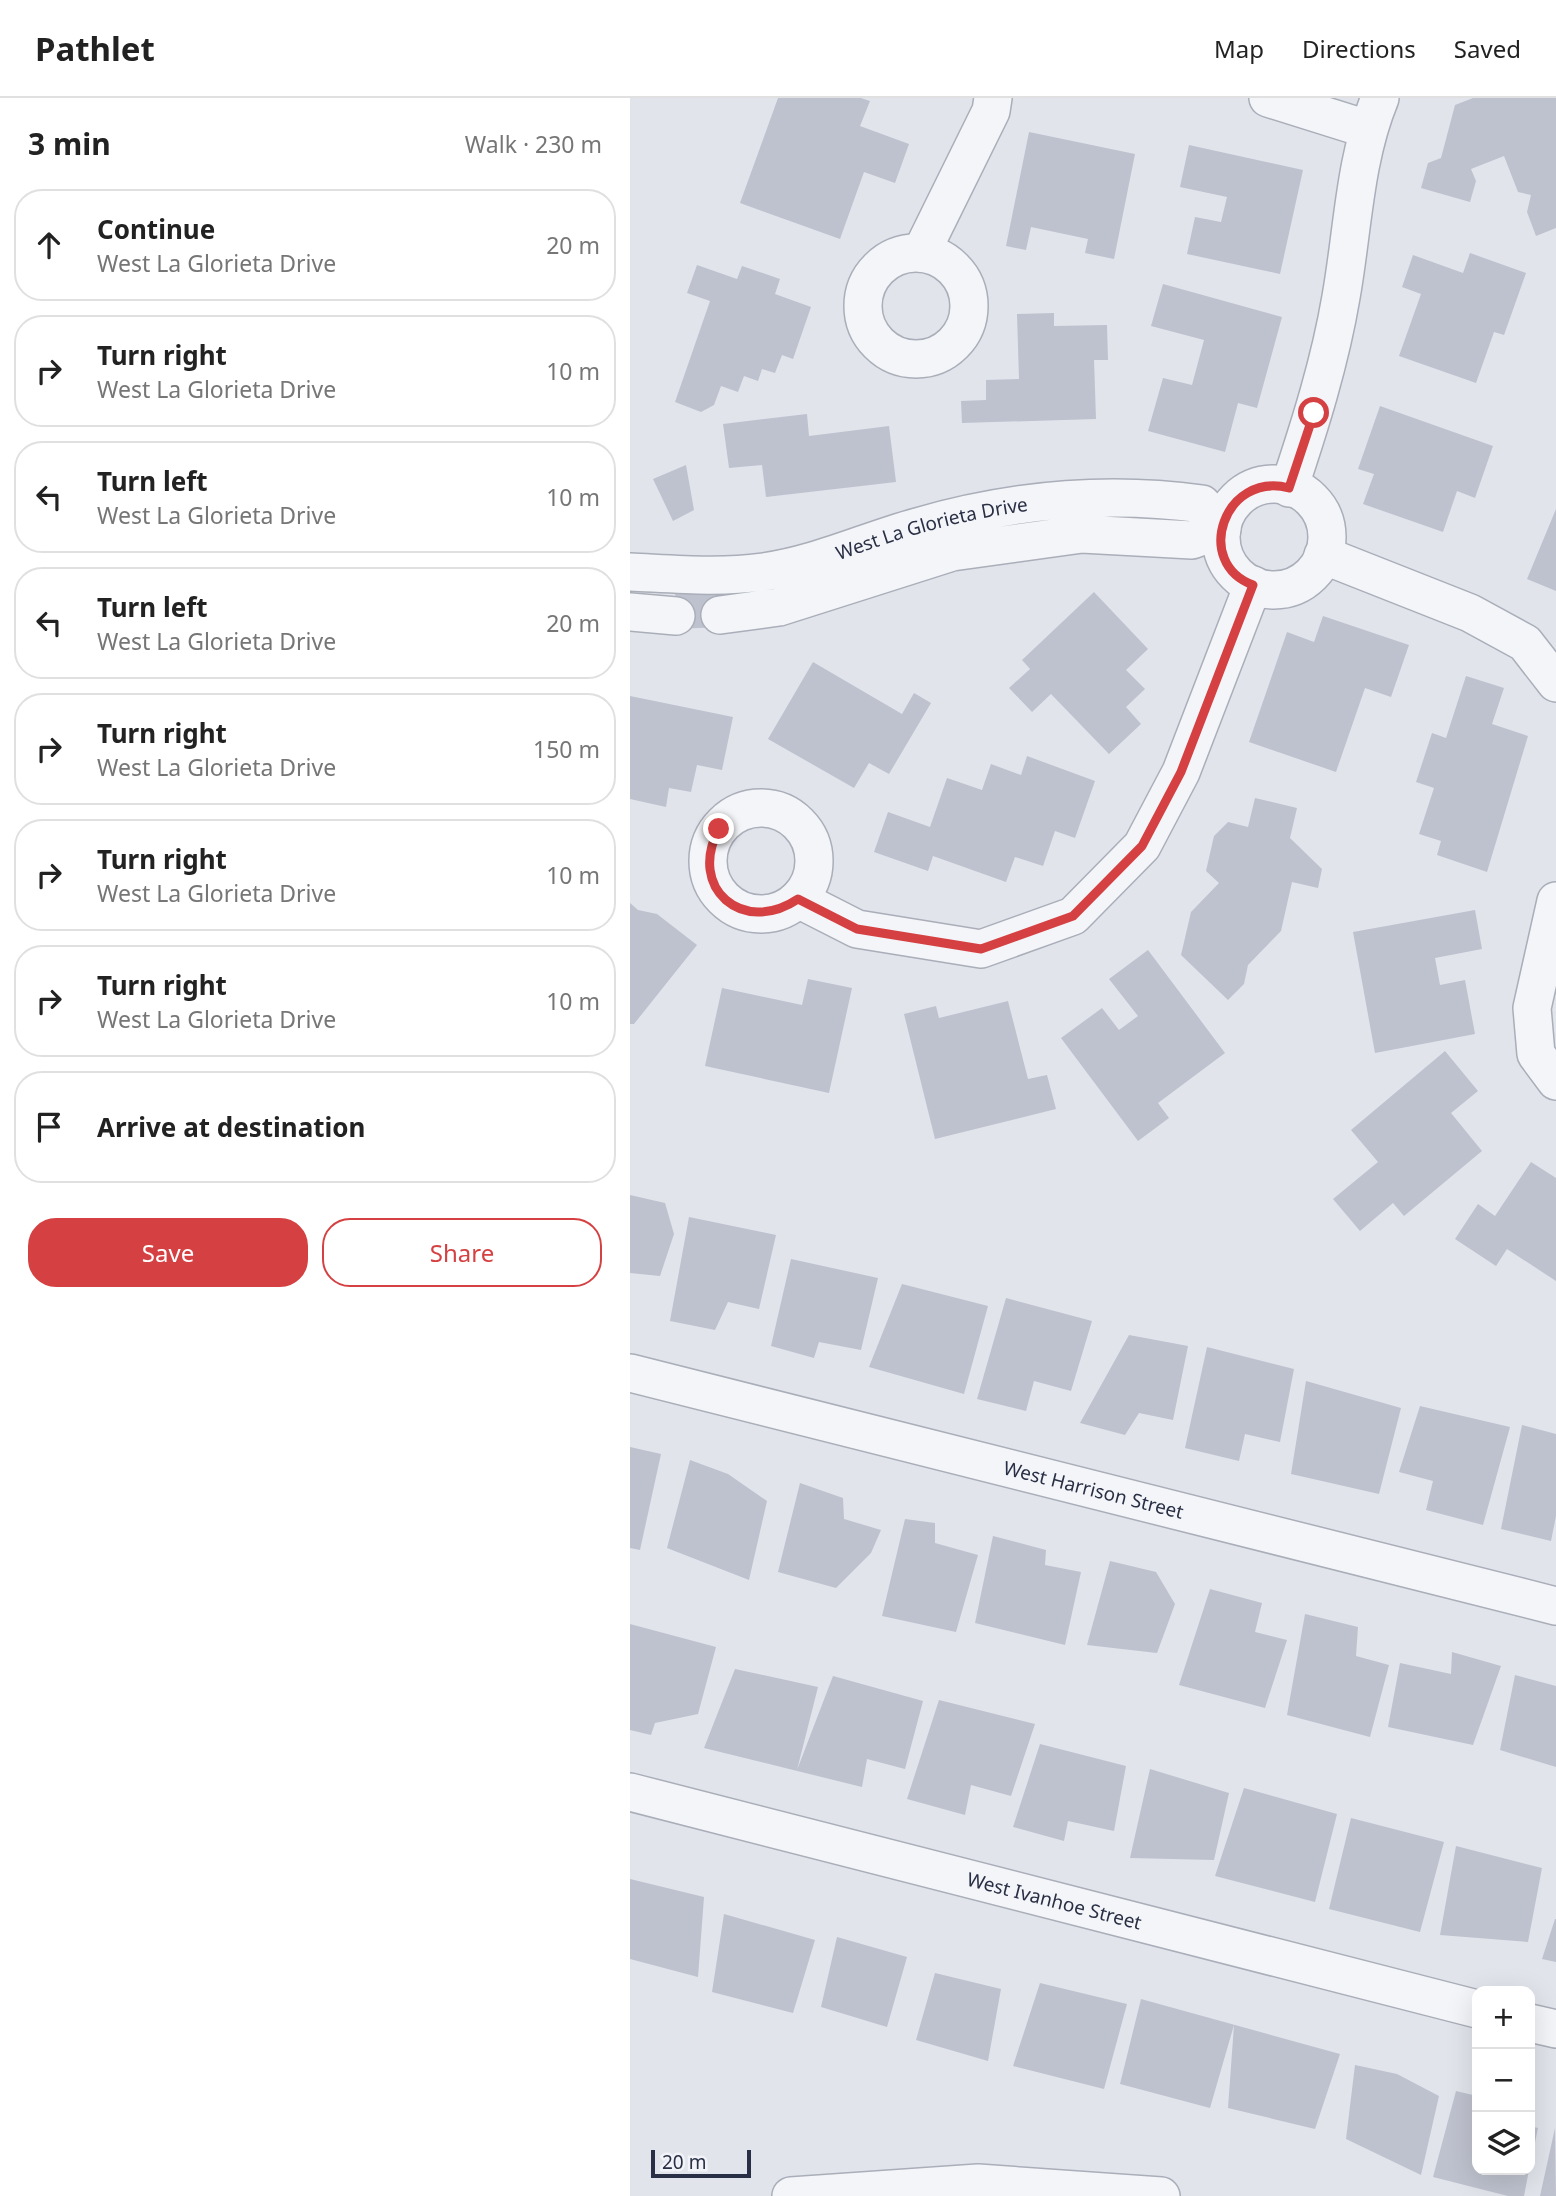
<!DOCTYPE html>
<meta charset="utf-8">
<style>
:root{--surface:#fff;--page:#f6f6f6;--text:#222;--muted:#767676;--line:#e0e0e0;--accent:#d54142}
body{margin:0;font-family:"Noto Sans",sans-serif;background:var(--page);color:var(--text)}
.controls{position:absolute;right:21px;bottom:21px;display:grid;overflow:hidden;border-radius:14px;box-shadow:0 7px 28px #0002}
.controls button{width:63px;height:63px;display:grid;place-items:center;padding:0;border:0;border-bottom:2px solid var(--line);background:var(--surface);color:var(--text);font:35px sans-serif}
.scale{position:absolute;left:21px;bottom:18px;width:100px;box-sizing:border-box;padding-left:7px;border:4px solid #292f44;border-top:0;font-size:19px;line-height:24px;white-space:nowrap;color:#292f44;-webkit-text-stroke:5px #f1f3f8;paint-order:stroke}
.stop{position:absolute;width:21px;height:21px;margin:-16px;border:5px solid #d54142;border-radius:50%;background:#fff}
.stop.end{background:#d54142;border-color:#fff;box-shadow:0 2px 7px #0008}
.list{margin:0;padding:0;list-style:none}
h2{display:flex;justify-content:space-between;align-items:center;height:91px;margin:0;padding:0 28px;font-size:30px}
h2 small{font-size:23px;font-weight:400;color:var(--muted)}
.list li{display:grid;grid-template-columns:46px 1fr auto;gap:21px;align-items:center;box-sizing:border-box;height:112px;margin:0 14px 14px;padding:0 14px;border:2px solid var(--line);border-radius:28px}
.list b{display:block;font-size:26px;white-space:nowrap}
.list p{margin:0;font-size:23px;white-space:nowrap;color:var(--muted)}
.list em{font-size:23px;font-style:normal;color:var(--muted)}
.actions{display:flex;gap:14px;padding:21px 28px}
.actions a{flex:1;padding:16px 0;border:2px solid var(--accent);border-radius:28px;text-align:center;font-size:24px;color:var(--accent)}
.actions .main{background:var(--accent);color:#fff}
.icon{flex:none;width:38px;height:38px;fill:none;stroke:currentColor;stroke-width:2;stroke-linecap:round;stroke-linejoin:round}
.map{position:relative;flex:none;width:926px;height:2098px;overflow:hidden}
header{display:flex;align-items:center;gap:42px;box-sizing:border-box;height:98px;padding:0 35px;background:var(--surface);border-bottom:2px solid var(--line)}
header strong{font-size:33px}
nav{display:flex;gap:38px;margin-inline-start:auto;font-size:24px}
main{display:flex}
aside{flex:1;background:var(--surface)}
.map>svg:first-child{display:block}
</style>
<header>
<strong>Pathlet</strong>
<nav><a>Map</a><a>Directions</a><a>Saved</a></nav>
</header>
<main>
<aside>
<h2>3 min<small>Walk · 230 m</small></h2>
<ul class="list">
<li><svg class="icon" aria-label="ahead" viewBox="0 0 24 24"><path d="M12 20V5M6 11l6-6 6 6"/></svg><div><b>Continue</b><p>West La Glorieta Drive</p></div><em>20 m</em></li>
<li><svg class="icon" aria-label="right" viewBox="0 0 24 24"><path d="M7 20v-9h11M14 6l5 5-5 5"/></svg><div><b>Turn right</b><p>West La Glorieta Drive</p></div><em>10 m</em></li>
<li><svg class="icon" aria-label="left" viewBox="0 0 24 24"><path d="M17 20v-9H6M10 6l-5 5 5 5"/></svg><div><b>Turn left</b><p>West La Glorieta Drive</p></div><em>10 m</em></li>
<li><svg class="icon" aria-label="left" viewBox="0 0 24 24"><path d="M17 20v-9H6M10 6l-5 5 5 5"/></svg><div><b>Turn left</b><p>West La Glorieta Drive</p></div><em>20 m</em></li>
<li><svg class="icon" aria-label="right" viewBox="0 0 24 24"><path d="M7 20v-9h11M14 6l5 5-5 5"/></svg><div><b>Turn right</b><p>West La Glorieta Drive</p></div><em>150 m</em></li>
<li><svg class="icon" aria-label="right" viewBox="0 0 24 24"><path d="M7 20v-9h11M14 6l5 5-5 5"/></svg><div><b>Turn right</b><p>West La Glorieta Drive</p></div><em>10 m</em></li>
<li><svg class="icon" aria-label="right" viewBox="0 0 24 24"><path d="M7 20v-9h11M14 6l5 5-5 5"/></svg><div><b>Turn right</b><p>West La Glorieta Drive</p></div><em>10 m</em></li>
<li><svg class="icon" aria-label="arrive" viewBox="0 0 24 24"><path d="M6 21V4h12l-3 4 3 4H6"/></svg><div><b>Arrive at destination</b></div></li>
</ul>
<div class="actions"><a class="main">Save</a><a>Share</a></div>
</aside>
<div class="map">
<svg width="926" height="2098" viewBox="0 0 926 2098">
<rect width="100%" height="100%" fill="#e1e4eb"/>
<path fill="#bec2ce" d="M148,0H231L240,3L230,28L279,46L265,85L234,74L210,141L110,105Z
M843,0H926V130L906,138L897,114L901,97L888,94L874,58L841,71L846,83L840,104L791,90L798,65L811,60L825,7Z
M399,34L505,56L484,161L455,155L458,141L401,129L396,152L376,148Z
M559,47L673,72L650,176L557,156L565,119L591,124L597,99L550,89Z
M840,155L896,175L874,237L864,234L846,285L769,258L791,196L772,189L783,157L833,175Z
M67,167L107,181L112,168L150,181L145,196L181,209L163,261L152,257L145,275L132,271L128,283L114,278L108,294L91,288L84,307L71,314L45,304L80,203L57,195Z
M533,186L652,219L627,310L608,305L595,354L518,333L533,280L562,287L574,242L521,228Z
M424,215V228L477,227L478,262H464L466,321L332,325L331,303L356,302V282L389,281L387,216Z
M750,308L863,348L845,400L827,393L813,434L733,406L744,376L728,371Z
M177,316L179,338L259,328L266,384L136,399L132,367L99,370L93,326Z
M56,367L64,412L43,423L23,381Z
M926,411V493L897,481Z
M89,489L91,529L47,531L45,491Z
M464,494L518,551L496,572L515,591L496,609L511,626L479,656L421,596L402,614L379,590L400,571L392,562Z
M693,518L779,547L761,599L735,590L706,674L619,644L657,534L684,544Z
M183,564L272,616L284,595L301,605L259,676L239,665L224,690L138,641Z
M836,578L874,590L862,626L898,638L857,774L807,757L811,743L789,736L804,690L786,684L802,635L816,640Z
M0,598L103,619L92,672L67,667L61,694L39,690L36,709L0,701Z
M397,658L465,683L445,740L425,733L413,768L385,759L376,784L303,758L298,773L244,754L258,714L300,729L317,680L352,692L361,666L391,677Z
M625,700L667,710L660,740L692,771L688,790L662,784L651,833L618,867L614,886L598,902L551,857L561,814L589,785L576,773L584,738L598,724L618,729Z
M0,805L8,812L27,816L67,847L4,926H0Z
M845,812L852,851L805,860L810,887L835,882L845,936L745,955L723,834Z
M518,852L595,955L528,1005L539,1020L508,1043L431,940L472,910L489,932L508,918L479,881Z
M178,881L222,890L199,995L75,968L92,890L172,907Z
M378,903L398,981L417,977L426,1011L305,1041L274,916L306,908L309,920Z
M815,953L848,993L821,1015L852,1053L774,1118L763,1105L730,1133L703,1101L748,1064L721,1032Z
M901,1064L926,1080V1183L877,1151L866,1168L825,1141L848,1106L865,1118Z
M0,1097L35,1105L44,1136L30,1178L0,1175Z
M59,1119L146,1137L129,1211L98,1204L85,1232L40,1223Z
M161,1161L248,1180L231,1252L189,1244L184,1260L141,1248Z
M272,1186L358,1208L334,1296L239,1269Z
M376,1200L462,1223L441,1293L404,1283L396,1313L347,1301Z
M499,1237L558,1248L543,1322L509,1315L495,1337L450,1325Z
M577,1249L664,1271L650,1344L615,1336L609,1363L555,1350Z
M676,1283L771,1310L749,1396L661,1376Z
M790,1308L880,1329L853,1427L796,1412L803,1383L769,1374Z
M892,1327L926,1336V1418L921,1443L871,1431Z
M0,1349L31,1356L10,1452L0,1450Z
M60,1362L98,1376L137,1403L119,1482L37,1450Z
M170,1385L213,1400L214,1421L251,1432L241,1455L206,1490L148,1474Z
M275,1421L305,1425V1445L348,1457L326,1534L252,1518Z
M363,1438L416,1452L415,1467L451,1474L435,1547L345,1525Z
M480,1463L526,1474L545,1506L527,1555L457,1547Z
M580,1491L632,1505L625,1534L657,1542L635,1610L549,1587Z
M675,1516L728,1529L726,1558L759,1567L740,1639L657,1617Z
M0,1526L86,1549L68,1616L25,1625L21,1637L0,1632Z
M822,1554L871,1568L843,1647L758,1629L770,1565L821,1576Z
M105,1571L188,1589L167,1672L203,1578L293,1603L275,1671L237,1661L232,1689L74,1650Z
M885,1577L926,1588V1669L870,1652Z
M309,1602L405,1626L381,1698L341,1687L335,1717L277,1701Z
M410,1646L496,1668L484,1733L438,1723L434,1743L383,1729Z
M520,1671L599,1695L584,1762L500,1760Z
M614,1690L707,1716L685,1804L585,1778Z
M721,1720L814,1744L790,1834L699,1811Z
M826,1748L912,1770L898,1844L810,1837Z
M0,1781L74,1799L68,1879L0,1861Z
M94,1816L185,1842L163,1915L82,1894Z
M925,1821H926V1864L912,1861Z
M207,1839L277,1859L257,1929L191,1909Z
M305,1875L371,1891L358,1963L286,1942Z
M410,1885L497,1906L474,1991L383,1968Z
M511,1901L710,1956L685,2031L598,2010L604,1927L580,2010L490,1986Z
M725,1967L767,1976L809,1998L791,2077L716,2041Z
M826,1993L847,1998V2072H899L894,2098H878L803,2079Z
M900,2028L908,2030L901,2064H900Z
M925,2030L926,2098H910Z"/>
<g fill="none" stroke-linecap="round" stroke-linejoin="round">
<defs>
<g id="street">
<path d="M638,0L737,31"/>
<path d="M291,155L361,13L363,0"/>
<circle cx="286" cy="208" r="53"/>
<circle cx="644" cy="439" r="53"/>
<path d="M659,390C680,327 700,264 711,199C723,132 724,63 750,0"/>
<path d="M693,457L840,515L895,545L926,585"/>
<path id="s1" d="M0,474C45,476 89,480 133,474C186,467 236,443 287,429C380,402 476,393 572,406L592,431L562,442L452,436L322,454L149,509L90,517"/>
<path d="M0,514L46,518"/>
<circle cx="131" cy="763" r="53"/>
<path d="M168,801L227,831L351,851L443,818L512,748L551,674L623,487"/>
<path d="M926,803L902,910L906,956L926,983"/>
<path id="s2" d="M0,1275L926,1508"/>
<path id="s3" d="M0,1694L847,1911"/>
<path d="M900,1925L926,1931"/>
<path d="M161,2098L348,2085L531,2098"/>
</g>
</defs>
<use href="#street" stroke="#aaaeb9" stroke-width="40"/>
<use href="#street" stroke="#f4f5f9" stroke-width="37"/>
</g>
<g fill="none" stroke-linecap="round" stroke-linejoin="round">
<path stroke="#d54142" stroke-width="9" d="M89,731C57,790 113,838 168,801L227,831L351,851L443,818L512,748L551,674L623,487C563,465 594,373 659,390L684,315"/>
</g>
<g text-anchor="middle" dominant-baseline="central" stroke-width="5" stroke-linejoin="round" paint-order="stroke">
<g font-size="19" fill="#292f44" stroke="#f1f3f8">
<text stroke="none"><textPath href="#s1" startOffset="308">West La Glorieta Drive</textPath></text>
<text stroke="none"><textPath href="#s2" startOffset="478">West Harrison Street</textPath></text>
<text stroke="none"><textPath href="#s3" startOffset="438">West Ivanhoe Street</textPath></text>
</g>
</g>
</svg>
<div class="controls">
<button>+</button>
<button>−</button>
<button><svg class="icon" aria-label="layers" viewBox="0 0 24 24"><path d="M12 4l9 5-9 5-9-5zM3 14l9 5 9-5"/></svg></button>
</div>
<div class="scale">20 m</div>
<div class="stop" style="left:684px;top:315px"></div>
<div class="stop end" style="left:89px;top:731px"></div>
</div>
</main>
